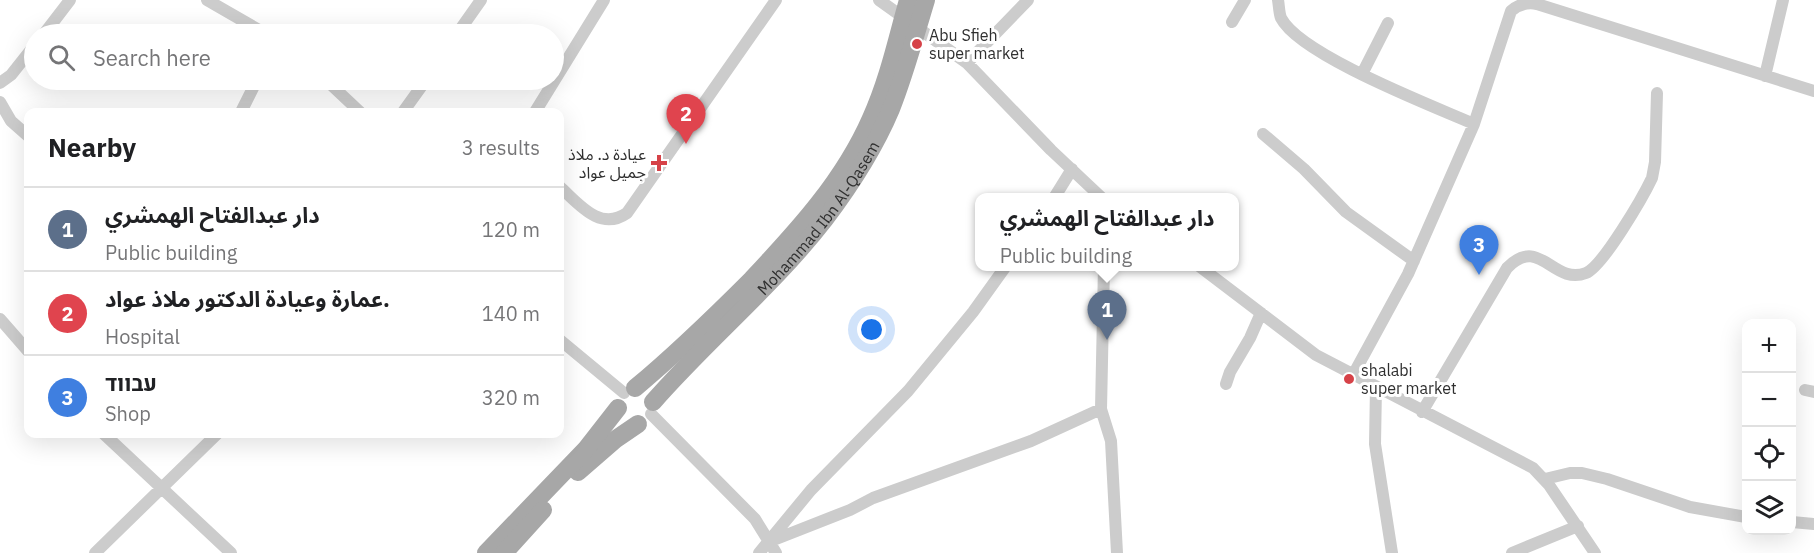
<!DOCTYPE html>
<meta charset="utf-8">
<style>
:root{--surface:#fff;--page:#f6f6f6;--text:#202124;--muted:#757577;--line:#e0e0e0;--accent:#ea580c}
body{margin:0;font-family:"IBM Plex Sans","Noto Sans Arabic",Heebo,sans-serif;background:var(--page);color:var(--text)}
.controls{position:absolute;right:18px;bottom:18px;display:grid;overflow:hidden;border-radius:12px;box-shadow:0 6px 24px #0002}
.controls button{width:54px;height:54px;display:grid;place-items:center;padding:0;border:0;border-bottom:2px solid var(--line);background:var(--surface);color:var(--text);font:30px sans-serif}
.you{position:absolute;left:872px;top:330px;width:21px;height:21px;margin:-15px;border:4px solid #fff;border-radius:50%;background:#1a73e8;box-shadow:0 0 0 9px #1a73e833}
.badge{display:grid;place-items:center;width:39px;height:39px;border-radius:50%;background:var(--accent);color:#fff;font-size:20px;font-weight:700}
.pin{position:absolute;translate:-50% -50px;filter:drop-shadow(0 2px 3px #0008)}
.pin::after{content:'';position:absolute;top:32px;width:21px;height:18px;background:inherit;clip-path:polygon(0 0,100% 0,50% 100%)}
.popup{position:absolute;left:975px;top:193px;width:264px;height:78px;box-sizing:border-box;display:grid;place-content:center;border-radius:12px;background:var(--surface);filter:drop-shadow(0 2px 4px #0005);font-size:20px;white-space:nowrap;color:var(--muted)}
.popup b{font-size:22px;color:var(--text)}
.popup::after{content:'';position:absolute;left:50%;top:100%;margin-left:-12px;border:12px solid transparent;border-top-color:var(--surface)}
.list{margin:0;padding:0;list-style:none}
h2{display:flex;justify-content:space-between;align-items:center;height:78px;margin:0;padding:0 24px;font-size:26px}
h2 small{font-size:20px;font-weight:400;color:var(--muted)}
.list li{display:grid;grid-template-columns:39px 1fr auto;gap:18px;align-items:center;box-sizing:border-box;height:84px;padding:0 24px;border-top:2px solid var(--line)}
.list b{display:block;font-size:22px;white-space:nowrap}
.list p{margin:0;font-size:20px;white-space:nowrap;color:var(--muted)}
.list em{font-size:20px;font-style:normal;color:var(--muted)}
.icon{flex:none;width:33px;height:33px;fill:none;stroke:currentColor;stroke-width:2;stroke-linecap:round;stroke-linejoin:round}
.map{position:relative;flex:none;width:1814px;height:553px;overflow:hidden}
.search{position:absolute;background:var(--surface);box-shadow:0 6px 24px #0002;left:24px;top:24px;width:540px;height:66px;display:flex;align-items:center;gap:15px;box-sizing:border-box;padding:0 21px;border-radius:33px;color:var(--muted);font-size:22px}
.panel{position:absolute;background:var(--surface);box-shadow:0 6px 24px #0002;left:24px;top:108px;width:540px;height:330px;border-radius:12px}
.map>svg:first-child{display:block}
</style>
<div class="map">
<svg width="1814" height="553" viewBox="0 0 1814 553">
<rect width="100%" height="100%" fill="#fff"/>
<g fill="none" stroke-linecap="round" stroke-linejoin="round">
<path stroke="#ccc" stroke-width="12" d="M207,0L266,34
M879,0L967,63L1051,150L1102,198
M1278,0C1279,5 1279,13 1281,18C1300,55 1433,106 1474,124
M1232,22L1245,0
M44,34L70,0
M457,34L481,0
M967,63L1028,0
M1362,74L1388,23
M1765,76L1783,0
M326,80L360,112
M0,83L11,75L34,46
M0,102L11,121L28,136
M241,112L257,80
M403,112L426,80
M535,112L604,0
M1263,134L1304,169L1346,212L1414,261
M560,187C579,204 600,232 627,213L776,0
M1054,198L1072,169
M1104,266L1101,409L1111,441L1117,553
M1199,266L1316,355L1533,468L1549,485L1595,553
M0,319L28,351
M560,340L624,393
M1353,375L1408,274L1474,124L1511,11C1519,4 1527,2 1537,4L1814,91
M1226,384L1230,372L1250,338L1261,313
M1376,387L1375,444L1392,553
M1805,390L1814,392
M1422,412L1507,268C1540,234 1553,286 1586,273C1603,266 1643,197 1652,178L1655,162L1657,93
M651,414L755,519L776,553
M104,434L231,553
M1545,479L1570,473H1582L1607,479L1690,507L1746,517
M1792,522L1814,524
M771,541L850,510L873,498L1031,441L1101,409
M95,553L217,434
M759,553L811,490L908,391L973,312L1006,266
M1512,553L1578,526"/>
<g stroke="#a7a7a7" stroke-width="18">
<path d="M635,388C676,354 714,317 752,279C798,230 844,180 871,118C888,81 897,39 908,0"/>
<path id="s1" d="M653,402C708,339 774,285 825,219C850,186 875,147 891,109C905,74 915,36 926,0"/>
<path d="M578,472L616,439L638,424"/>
<path d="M486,553L586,449L618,408"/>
<path d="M504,553L543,510"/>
</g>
</g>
<g fill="#d64248" stroke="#fff" stroke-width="2">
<circle cx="917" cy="44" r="6"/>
<path d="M656 154h6v6h6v6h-6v6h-6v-6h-6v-6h6z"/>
<circle cx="1349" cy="379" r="6"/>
</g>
<g text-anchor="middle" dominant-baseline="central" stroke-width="6" stroke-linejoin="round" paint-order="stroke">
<g font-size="16" fill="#2f2f2f" stroke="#fff" text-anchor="start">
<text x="929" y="35">Abu Sfieh<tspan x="929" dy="18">super market</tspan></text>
<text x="646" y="154" text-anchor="end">عيادة د. ملاذ<tspan x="646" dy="18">جميل عواد</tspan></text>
<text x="1361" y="370">shalabi<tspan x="1361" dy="18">super market</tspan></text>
</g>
<g font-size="16" fill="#2f2f2f" stroke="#fff">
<text stroke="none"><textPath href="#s1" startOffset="248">Mohammad Ibn Al-Qasem</textPath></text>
</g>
</g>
</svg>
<div class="controls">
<button>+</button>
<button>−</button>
<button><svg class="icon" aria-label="locate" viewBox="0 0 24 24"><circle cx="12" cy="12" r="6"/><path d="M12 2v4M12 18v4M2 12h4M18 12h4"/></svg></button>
<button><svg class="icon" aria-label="layers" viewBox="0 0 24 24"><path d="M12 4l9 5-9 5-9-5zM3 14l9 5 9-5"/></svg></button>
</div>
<div class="you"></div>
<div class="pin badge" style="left:1107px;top:340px;background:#5c6f8a">1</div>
<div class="popup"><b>دار عبدالفتاح الهمشري</b>Public building</div>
<div class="pin badge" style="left:686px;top:144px;background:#e0444e">2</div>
<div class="pin badge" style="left:1479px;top:275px;background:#3f7fe0">3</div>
<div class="search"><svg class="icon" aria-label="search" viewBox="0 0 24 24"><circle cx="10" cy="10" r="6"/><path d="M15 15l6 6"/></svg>Search here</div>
<section class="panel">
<h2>Nearby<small>3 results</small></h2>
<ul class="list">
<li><span class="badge" style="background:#5c6f8a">1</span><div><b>دار عبدالفتاح الهمشري</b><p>Public building</p></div><em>120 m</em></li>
<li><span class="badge" style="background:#e0444e">2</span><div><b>عمارة وعيادة الدكتور ملاذ عواد.</b><p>Hospital</p></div><em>140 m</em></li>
<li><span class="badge" style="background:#3f7fe0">3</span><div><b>עבווד</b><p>Shop</p></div><em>320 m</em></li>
</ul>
</section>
</div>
